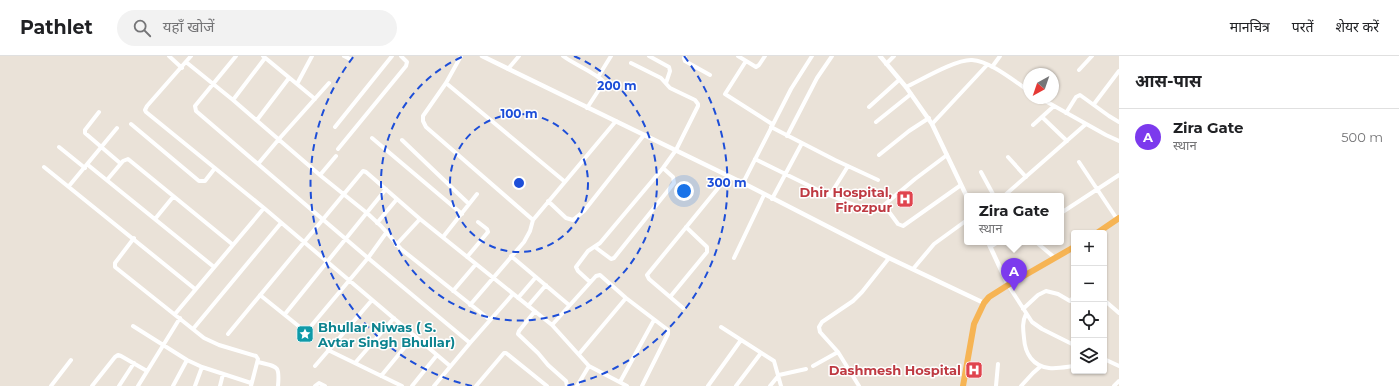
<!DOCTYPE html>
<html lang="hi">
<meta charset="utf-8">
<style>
:root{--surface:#fff;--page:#f2f2f2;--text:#202124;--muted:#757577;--line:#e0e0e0;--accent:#7c3aed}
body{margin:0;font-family:Montserrat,"Noto Sans Devanagari",sans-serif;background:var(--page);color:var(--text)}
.controls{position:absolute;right:12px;bottom:12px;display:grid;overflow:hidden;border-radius:4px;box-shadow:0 1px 3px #0004}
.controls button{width:36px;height:36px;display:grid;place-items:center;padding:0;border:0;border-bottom:1px solid var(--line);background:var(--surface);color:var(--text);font:20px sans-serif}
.compass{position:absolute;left:1023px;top:12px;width:36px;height:36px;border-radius:50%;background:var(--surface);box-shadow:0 1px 3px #0004;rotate:220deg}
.you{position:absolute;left:684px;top:135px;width:14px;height:14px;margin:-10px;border:3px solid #fff;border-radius:50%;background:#1a73e8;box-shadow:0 0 0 6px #1a73e833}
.badge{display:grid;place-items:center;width:26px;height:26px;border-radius:50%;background:var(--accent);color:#fff;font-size:13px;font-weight:700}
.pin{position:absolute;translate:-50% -33px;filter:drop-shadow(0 1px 2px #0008)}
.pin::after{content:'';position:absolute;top:21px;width:14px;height:12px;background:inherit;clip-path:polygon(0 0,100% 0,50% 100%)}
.popup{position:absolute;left:964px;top:137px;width:100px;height:52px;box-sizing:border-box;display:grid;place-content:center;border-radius:4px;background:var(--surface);filter:drop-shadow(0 1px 3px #0005);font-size:13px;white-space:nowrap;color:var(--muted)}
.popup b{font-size:15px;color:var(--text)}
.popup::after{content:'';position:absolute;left:50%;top:100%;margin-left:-8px;border:8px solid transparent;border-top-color:var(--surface)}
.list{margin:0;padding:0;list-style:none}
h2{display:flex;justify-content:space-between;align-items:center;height:52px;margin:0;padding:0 16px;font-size:17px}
h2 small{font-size:13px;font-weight:400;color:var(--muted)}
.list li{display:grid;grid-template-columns:26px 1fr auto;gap:12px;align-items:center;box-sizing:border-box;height:56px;padding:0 16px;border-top:1px solid var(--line)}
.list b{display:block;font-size:15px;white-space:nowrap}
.list p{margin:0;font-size:13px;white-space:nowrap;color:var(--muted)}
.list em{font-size:13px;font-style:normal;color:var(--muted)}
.icon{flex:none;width:22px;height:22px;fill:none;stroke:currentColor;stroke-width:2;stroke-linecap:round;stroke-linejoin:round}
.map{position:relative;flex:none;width:1119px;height:330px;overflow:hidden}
header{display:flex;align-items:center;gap:24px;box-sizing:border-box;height:56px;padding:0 20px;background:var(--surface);border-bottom:1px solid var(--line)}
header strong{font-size:19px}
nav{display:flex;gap:22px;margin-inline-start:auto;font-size:14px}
.search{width:280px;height:36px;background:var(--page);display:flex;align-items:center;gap:10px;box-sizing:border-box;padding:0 14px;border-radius:22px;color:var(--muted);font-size:15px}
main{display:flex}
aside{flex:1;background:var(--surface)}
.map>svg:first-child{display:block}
</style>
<header>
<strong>Pathlet</strong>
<div class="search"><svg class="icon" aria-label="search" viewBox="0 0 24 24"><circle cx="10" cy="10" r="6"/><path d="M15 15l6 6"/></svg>यहाँ खोजें</div>
<nav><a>मानचित्र</a><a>परतें</a><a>शेयर करें</a></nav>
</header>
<main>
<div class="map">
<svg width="1119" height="330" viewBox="0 0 1119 330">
<rect width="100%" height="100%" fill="#eae2d8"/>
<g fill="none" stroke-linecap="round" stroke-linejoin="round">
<path stroke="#fff" stroke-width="4" d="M169,0L182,12
M191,0L147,50L145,54L146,56L264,152L450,310
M236,0L195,50L196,55L368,202L470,287
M263,0L315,43
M344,0L350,3
M461,0L446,27L423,60V65L426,71L533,164
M563,0C575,9 596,17 604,26L587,52
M649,0L669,11L670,15L666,27
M685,0L684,2L685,5L710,19
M738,0L756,11L759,9L765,0
M746,5L725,38L772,68
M186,6L233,44L321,120L367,157L381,170L401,193L490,264
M886,8L894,0
M992,11L1000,0
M508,13L519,0
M1079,14L1092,0
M598,21L611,0
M446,27L564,125
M297,28L312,0
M906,31C921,24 956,3 972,4C990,5 1014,25 1029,35
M1040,42L1106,79L1119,85
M233,44L265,2
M1094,48L1119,15
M869,51L899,24
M99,56L85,74V77L120,107
M1066,57L1076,41L1080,39L1109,60L1119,66
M1042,61L1067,85
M257,64L289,22
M876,66L911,38
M131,68L199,125H205L215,112
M932,68L987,9
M1033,69L1054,50
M335,71L392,0
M771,71L835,104L878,124
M787,80L817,22L832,0
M372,82L462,158
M402,84L469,148
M59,91L85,112
M338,93L406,10L407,6L401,0
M879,99L909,75L929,62
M1008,101L1026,121
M755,103L826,138L873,156L878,154L915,123L947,99
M1079,106L1117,163
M258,108L279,83L329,27
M88,109L214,211
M44,111L195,233
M981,116L994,140
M320,119L336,100
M107,124L123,105L128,103L232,188
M743,127L791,33L812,0
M69,130L117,72
M830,139L848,110
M1004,140L1086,68
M772,143L802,87
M548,145L566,162L573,164L584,155L644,79
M884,149L898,168L903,170L961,129
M1061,157L1119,119
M155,163L173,141
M377,167L397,143
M443,181L477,138
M134,182L115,207V211L204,282L219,289L256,300L258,303L251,330
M1036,186L1055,202
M396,189L420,163
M595,191L611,203L614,202L674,127L673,121L663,112
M990,191L998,186
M511,200L569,249
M467,201L488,176L487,173L478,166
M734,202L764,139
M913,213L934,188L967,164
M590,226L578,215L576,211L588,195L600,187L663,112L676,94L698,50V48L695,44L670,32L661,22L631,7
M1008,229L1032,266L1042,273L1074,289
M453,235L476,208
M260,239L306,276L368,202L386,177
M670,241L707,196V191L686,171
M518,242L536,221
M1104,244L1119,257
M470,249L524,186L530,175L533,164L616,65
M528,250L546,229
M683,252L649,223L647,219L728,120
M1023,253L1038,239L1046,235L1058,238L1070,245L1074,241
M535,255L519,275L518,278L538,297L548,309L566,325L567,330
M175,258L264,152
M285,258L386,133
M1026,258C1022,266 1023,273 1024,282C1025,298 1033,310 1049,312C1057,313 1066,311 1074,310
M552,269L596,220L600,219L626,242L668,274V278L642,330
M133,270L187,304L202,311L251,327
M721,271L774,305L781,330
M193,273L281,167
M228,278L363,115L366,116L420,163L552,269L589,310L627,330
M328,294L402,330
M579,298L626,242
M1104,303L1119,310
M258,306C277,311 280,308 278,330
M355,307L394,262
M315,310L372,244
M813,310L838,296
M381,320L414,280
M620,326L654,264
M51,330L71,304
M92,330L115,301L118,299L121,300L147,315
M119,330L134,307
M138,330L180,262
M173,330L187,304
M195,330L202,311
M220,330L223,318
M315,330L319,327L325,330
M412,330L437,299
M434,330L470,287L513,238
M476,330L504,297H506L547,330
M577,330L589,310
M708,330L741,284
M736,330L761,297
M770,330L779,319L806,313
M859,330L838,296L820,276L819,271L822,266L853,245L862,236L889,202
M996,330L998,308
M1021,330L1033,317L1041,310
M1114,330L1119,325"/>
<path stroke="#fff" stroke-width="4.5" d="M482,0L743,127L889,202L984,247
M880,0L906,31L932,68L967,141
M988,186L1008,229"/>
<path stroke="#f6b454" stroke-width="6" d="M1097,177L1119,162
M963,330L974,268L984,247L989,241L1008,229L1074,191"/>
</g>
<g fill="none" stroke="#1d4ed8" stroke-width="2" stroke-dasharray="7 5">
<circle cx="519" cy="127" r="69"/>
<path d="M574 0A138 138 0 1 1 464 0"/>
<path d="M472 330A208 208 0 0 1 354 0M684 0A208 208 0 0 1 566 330"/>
</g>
<defs>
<symbol id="hospital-square" viewBox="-11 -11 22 22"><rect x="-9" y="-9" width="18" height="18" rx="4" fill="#e0444e" stroke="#fff"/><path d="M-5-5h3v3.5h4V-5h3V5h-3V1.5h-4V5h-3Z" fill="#fff"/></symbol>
<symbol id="sight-square" viewBox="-11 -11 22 22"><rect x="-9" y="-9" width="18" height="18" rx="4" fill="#0f9aa8" stroke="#fff"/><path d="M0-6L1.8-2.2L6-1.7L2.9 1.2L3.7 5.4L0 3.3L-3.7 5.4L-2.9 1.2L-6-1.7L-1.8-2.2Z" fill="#fff"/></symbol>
</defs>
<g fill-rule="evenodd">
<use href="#hospital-square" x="895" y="133" width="20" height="20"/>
<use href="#sight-square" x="295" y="268" width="20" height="20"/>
<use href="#hospital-square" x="964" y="304" width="20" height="20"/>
</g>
<g text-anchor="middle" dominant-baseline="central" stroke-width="3" stroke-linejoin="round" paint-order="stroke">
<g font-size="13" font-weight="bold" fill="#be3a42" stroke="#fff" text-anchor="end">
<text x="892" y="136">Dhir Hospital,<tspan x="892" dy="15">Firozpur</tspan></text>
<text x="961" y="314">Dashmesh Hospital</text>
</g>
<g font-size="13" font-weight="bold" fill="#0d838f" stroke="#fff" text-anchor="start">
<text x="318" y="271">Bhullar Niwas ( S.<tspan x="318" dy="15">Avtar Singh Bhullar)</tspan></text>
</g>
</g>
<circle cx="519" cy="127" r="6" fill="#1d4ed8" stroke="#fff" stroke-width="2"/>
<g font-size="12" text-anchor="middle" font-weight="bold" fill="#1d4ed8" stroke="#fff" stroke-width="3" stroke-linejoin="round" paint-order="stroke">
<text x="617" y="34">200 m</text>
<text x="519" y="62">100 m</text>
<text x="727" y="131">300 m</text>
</g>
</svg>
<div class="controls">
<button>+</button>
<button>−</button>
<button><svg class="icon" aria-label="locate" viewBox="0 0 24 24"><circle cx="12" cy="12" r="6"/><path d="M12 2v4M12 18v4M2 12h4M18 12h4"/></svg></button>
<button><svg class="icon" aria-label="layers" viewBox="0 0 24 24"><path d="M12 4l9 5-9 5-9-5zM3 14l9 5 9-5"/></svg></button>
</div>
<svg class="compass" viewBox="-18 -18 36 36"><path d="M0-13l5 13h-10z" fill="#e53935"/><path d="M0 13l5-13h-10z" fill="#757577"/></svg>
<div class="you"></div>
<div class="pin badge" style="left:1014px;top:235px">A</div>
<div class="popup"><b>Zira Gate</b>स्थान</div>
</div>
<aside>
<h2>आस-पास<small></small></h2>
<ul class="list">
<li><span class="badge">A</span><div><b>Zira Gate</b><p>स्थान</p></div><em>500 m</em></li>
</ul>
</aside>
</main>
